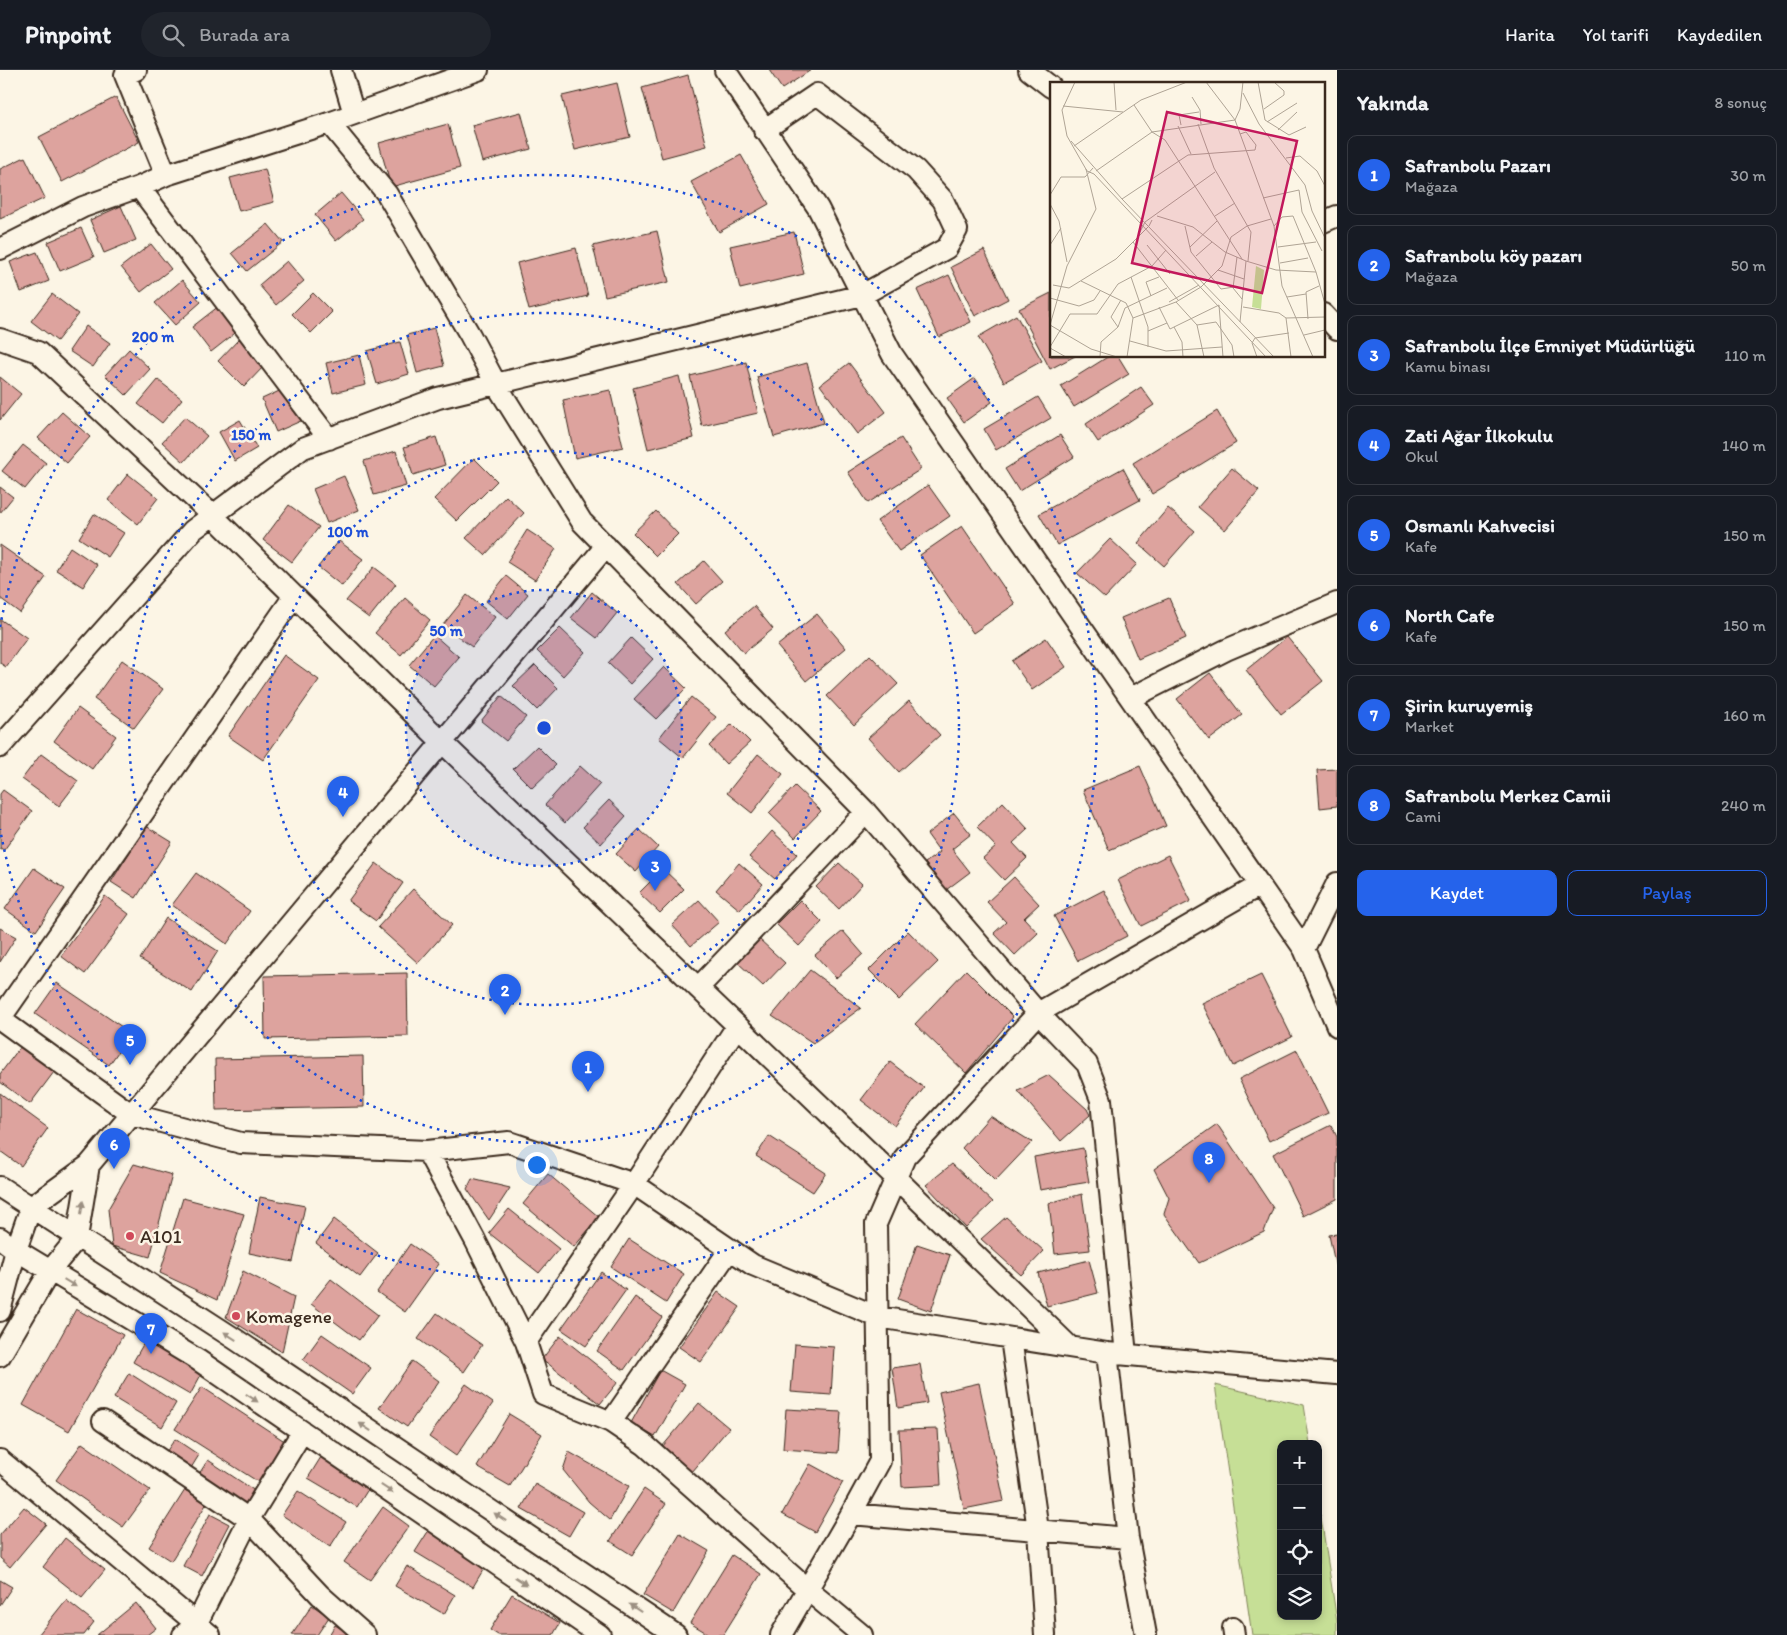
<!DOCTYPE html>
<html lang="tr">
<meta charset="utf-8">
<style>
:root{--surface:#171b24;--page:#20242c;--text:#f1f3f6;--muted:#9ea1a6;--line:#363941;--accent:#2563eb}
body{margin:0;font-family:Itim,sans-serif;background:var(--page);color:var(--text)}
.controls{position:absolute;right:15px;bottom:15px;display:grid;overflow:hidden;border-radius:10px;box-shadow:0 2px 8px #0003}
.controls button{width:45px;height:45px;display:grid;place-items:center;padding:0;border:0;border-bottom:1px solid var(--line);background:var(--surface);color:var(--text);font:25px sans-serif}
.you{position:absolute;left:536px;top:1094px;width:18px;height:18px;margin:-12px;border:4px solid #fff;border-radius:50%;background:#1a73e8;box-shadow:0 0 0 8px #1a73e833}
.badge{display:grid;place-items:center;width:32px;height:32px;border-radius:50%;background:var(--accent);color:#fff;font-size:16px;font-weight:700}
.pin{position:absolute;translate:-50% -41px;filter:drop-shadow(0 1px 2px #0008)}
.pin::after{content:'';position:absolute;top:26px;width:18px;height:15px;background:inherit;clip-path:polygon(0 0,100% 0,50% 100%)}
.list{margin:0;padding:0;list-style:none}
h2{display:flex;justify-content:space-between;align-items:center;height:65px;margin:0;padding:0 20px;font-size:21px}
h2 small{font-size:16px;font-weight:400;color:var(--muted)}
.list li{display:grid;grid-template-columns:32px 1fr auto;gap:15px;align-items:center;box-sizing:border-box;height:80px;margin:0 10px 10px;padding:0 10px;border:1px solid var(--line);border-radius:10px}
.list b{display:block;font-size:19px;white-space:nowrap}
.list p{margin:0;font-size:16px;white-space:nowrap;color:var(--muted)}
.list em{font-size:16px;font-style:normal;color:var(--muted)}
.actions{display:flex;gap:10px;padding:15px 20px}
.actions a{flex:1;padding:11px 0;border:1px solid var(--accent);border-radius:10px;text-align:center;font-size:18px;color:var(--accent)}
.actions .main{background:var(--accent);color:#fff}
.icon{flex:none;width:28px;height:28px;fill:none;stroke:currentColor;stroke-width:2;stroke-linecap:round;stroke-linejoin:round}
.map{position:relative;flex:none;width:1337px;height:1565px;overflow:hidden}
header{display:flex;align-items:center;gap:30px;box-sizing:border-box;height:70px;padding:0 25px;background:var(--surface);border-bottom:1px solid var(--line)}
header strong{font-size:24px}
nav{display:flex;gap:28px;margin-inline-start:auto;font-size:18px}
.search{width:350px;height:45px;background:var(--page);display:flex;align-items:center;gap:12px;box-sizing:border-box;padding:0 18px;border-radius:28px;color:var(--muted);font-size:19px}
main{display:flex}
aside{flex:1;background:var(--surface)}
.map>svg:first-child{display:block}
</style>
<header>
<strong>Pinpoint</strong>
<div class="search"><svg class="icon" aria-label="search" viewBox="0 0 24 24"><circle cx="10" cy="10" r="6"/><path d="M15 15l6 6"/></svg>Burada ara</div>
<nav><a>Harita</a><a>Yol tarifi</a><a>Kaydedilen</a></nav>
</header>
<main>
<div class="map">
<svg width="1337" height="1565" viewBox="0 0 1337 1565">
<rect width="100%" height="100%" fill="#fcf5e5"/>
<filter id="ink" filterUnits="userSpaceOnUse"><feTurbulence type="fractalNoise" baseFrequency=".02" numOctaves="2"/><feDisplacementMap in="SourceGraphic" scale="10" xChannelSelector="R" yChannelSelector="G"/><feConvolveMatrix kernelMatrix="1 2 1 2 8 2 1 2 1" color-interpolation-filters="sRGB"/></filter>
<g filter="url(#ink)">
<path fill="#c6df96" stroke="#80845a" d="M1215,1315L1304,1335L1310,1374H1281V1546H1318V1428L1337,1551V1565H1252Z"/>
<path fill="#dda39e" stroke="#3b2a1e" d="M769,0H811L782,19Z
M688,5L707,76L662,88L642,18Z
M617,13L630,67L575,80L562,26Z
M116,27L139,72L62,112L39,67Z
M521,42L531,79L482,92L472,55Z
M448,54L460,98L391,117L379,73Z
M741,85L769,134L719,162L691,112Z
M25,87L45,128L0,149V99Z
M265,99L274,132L239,141L230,108Z
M341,123L363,149L336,171L315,145Z
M121,136L136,170L104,183L90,150Z
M268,154L283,172L247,201L232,183Z
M81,158L94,187L60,201L48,172Z
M657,161L669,212L605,226L593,176Z
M794,162L804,204L740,219L730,176Z
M151,174L171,199L141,222L121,197Z
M576,178L588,226L529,240L517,193Z
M984,180L1008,229L975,246L951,197Z
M37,182L49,211L21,222L10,192Z
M287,191L304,211L276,235L259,215Z
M949,205L971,252L939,267L917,220Z
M182,210L201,232L175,255L155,233Z
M313,223L332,242L311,263L292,244Z
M1051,223V286H1075L1050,299L1019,239Z
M52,224L78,244L57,271L31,251Z
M219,236L239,260L211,282L192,257Z
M1016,245L1042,291L1004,312L978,267Z
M86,256L110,273L93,297L69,281Z
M434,258L444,296L417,303L407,265Z
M239,269L265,295L244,317L218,291Z
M400,272L409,304L377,314L367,281Z
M129,279L150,299L126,325L105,305Z
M359,285L366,315L333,323L326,293Z
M1109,286H1118L1129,304L1074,337L1061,316Z
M746,292L758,343L702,356L690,306Z
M807,293L824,353L774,367L757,307Z
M849,293L886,342L857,364L820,315Z
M679,306L694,368L648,379L633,318Z
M0,307L21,324L0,350Z
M975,308L992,332L964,352L947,328Z
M158,310L182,329L162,353L138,334Z
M288,317L303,350L276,362L262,329Z
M1141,317L1154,335L1098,372L1086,354Z
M610,320L623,377L575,388L563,330Z
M1038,327L1051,348L996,380L984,359Z
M1217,341L1236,373L1152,424L1133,393Z
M62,342L90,367L67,393L38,368Z
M185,347L207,366L184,392L162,372Z
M240,350L257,378L235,391L219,362Z
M1060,365L1074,387L1019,421L1005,399Z
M436,367L445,395L413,405L404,377Z
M901,368L921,399L868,433L848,402Z
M23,375L46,393L25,419L2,401Z
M396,381L406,416L374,425L364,391Z
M474,388L497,411L457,451L434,429Z
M1123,398L1140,430L1057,475L1039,444Z
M1232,398L1259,421L1225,460L1198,437Z
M128,404L158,428L138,454L108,430Z
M344,406L359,440L327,453L313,419Z
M928,415L950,446L899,481L877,451Z
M0,417L13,427L0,443Z
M506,426L524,443L485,485L466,468Z
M289,435L319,457L292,492L263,470Z
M1168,438L1195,461L1164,496L1138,473Z
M656,441L678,464L656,486L633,463Z
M94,444L124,463L108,487L79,468Z
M962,456L1015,534L973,563L920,485Z
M527,460L556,479L535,510L507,492Z
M1110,469L1137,494L1105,528L1077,503Z
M339,471L363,489L342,516L318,497Z
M0,475L46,507L20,543L0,528Z
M70,477L97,495L83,517L56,500Z
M704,491L722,511L696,534L678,514Z
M374,497L396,514L369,548L346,531Z
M506,506L528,524L508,549L486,531Z
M592,522L617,543L597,568L571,548Z
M467,525L495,547L472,577L443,555Z
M405,528L430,550L401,585L375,563Z
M1169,528L1186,568L1138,589L1121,548Z
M754,536L773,559L744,583L725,560Z
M817,544L846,578L806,611L777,576Z
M0,549L27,568L6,597L0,593Z
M560,558L585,582L563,606L537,581Z
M434,565L459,587L434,616L409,595Z
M1287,567L1323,611L1281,644L1246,600Z
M631,568L653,589L630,614L608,593Z
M1046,568L1066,597L1032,620L1012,591Z
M284,585L319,610L263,690L228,666Z
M870,585L898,614L854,655L827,626Z
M122,590L163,619L134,658L94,629Z
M535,595L558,618L537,640L513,616Z
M664,597L686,618L656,649L634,629Z
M1210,603L1242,645L1209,670L1177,629Z
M501,626L526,647L506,671L481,651Z
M691,627L716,647L683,688L659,668Z
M909,631L940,665L899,702L868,668Z
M78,638L116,666L92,699L54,671Z
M732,654L750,672L726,694L709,676Z
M537,676L556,695L532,718L513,699Z
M41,684L78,711L59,736L22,709Z
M758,684L783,704L752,743L727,723Z
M580,696L600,714L565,753L545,735Z
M1140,696L1166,756L1109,780L1083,720Z
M1337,699V736L1320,738L1317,700Z
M795,716L821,741L795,768L769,743Z
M3,720L32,741L4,780L0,778V724Z
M609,730L626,746L601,774L583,757Z
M1003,732L1028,759L1013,773L1027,788L1004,810L983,788L996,777L977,757Z
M954,743L971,764L952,779L970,802L946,820L925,793L940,782L927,764Z
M146,756L172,772L136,828L111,812Z
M639,759L658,777L636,802L616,784Z
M772,761L797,784L775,809L749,787Z
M1168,785L1191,831L1141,856L1118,810Z
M376,793L403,813L376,851L348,831Z
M739,793L763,814L740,840L716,820Z
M839,793L862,814L839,839L816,817Z
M34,798L65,819L36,861L5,839Z
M663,799L684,819L660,843L639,823Z
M196,803L250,841L227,874L172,835Z
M1014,807L1039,834L1024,848L1038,863L1015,885L994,863L1006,852L987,832Z
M413,819L452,855L418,893L378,857Z
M1104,820L1127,866L1078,891L1054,846Z
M105,826L129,844L85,904L61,886Z
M699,830L719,852L691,876L672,855Z
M800,830L822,852L799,876L776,854Z
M166,848L218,881L192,922L140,889Z
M0,858L16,867L0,892Z
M843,861L863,884L836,908L815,885Z
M908,861L938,892L899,930L869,900Z
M759,869L785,893L763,916L737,892Z
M810,900L861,938L813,973L772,946Z
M966,900L1013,947L966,1003L915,954Z
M407,903L408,966L265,969L264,906Z
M1261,905L1292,967L1233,996L1202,933Z
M57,913L131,963L109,995L35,944Z
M26,969L60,994L30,1034L0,1012V1004Z
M1297,980L1328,1043L1269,1071L1239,1009Z
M363,986L364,1037L216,1040L215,989Z
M890,992L924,1018L895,1056L861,1030Z
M1049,1005L1087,1039L1090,1045L1061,1071L1018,1021Z
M0,1023L48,1058L21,1096L0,1081Z
M990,1046L1032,1072L995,1111L962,1078Z
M1217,1054L1273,1138L1264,1162L1199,1193L1164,1144L1169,1128L1154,1099Z
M1331,1055L1337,1067V1129L1303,1146L1273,1084Z
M769,1066L826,1103L813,1122L756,1086Z
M1083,1078L1089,1112L1040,1120L1034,1087Z
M134,1094L172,1105L150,1187L112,1176L108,1139Z
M952,1094L993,1132L966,1158L926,1115Z
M548,1104L599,1147L574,1177L523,1134Z
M472,1109L510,1118L489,1150L467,1119Z
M1082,1124L1090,1180L1055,1184L1049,1133Z
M260,1127L305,1136L293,1192L249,1183Z
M183,1128L244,1144L217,1230L160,1203Z
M509,1139L559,1179L539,1203L489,1163Z
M1006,1147L1044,1181L1021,1205L981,1169Z
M334,1149L378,1183L360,1207L316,1173Z
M1337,1164V1203L1329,1165Z
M629,1169L684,1204L666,1233L611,1197Z
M410,1174L439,1194L405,1242L377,1222Z
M917,1174L950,1185L931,1241L898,1229Z
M1089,1190L1098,1223L1047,1236L1038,1203Z
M243,1201L294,1227L282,1282L226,1247Z
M601,1202L626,1220L586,1276L561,1259Z
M331,1209L378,1245L359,1270L311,1234Z
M718,1222L740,1237L701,1292L679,1277Z
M635,1227L662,1247L624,1300L597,1281Z
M76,1239L123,1265L69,1361L23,1335Z
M437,1243L482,1275L464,1302L418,1269Z
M322,1264L371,1298L352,1324L303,1290Z
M560,1266L618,1312L600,1334L542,1289Z
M145,1271L202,1303L190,1325L133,1292Z
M795,1274L834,1277L831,1325L791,1322Z
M412,1291L439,1311L407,1357L379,1338Z
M920,1294L927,1333L898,1338L892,1298Z
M660,1300L685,1314L655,1367L631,1353Z
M129,1303L176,1333L162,1357L114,1328Z
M979,1313L1004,1431L964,1439L939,1322Z
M466,1314L493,1333L456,1386L429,1367Z
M202,1317L286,1372L260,1413L175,1359Z
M699,1333L729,1358L692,1402L662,1377Z
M786,1339L841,1342L838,1383L783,1379Z
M509,1344L542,1364L510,1416L477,1397Z
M938,1359L941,1415L902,1417L899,1360Z
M175,1369L199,1385L191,1398L166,1382Z
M82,1373L150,1420L123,1457L56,1410Z
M569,1382L629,1416L610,1450L589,1432L563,1400Z
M321,1387L370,1416L357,1437L308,1408Z
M208,1390L255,1421L244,1438L197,1407Z
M810,1394L843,1412L815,1462L782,1444Z
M535,1414L583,1442L569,1466L521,1439Z
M644,1419L666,1434L632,1485L610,1471Z
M185,1420L207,1433L171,1491L149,1477Z
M298,1421L346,1452L330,1477L282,1445Z
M24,1437L46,1454L10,1497L0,1488V1465Z
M383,1437L409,1456L370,1510L344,1492Z
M210,1444L229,1454L202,1506L183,1496Z
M429,1460L486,1495L473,1517L415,1482Z
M680,1464L709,1481L673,1543L643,1525Z
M65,1468L105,1500L82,1528L43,1497Z
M732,1485L761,1504L723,1565H710L690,1553Z
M407,1496L455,1525L444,1544L395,1516Z
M0,1510L12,1517L0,1535Z
M512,1524L560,1553L553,1565H498L490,1560Z
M66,1530L94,1552L84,1565H38Z
M136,1533L156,1558L147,1565H97Z
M312,1535L329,1547L317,1565H292Z
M335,1555L351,1565H329Z"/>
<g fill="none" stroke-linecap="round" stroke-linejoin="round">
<defs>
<path id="minor" d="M136,0L125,5L166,105
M341,0L354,44
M725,0L818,138L892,284L1304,879L1337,956
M1029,0L1051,17
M329,53L387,124L470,265L496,314L582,452L866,742L1038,943L1087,994L1101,1030L1126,1285
M139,117L329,369
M1323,152L1337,146
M0,179L83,137L139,117L166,105L329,53L478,0
M1323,244L1337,259
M0,269L38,282L212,445L443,673L896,1108L1070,1277
M294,526L0,949L131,1044L241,1073L427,1081L509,1072L634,1114L753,1195L878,1247L1107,1283L1337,1304
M1131,628L1226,580L1337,533
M0,677L193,460L303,378L438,328L862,225L947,178L957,160L943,130L916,100L817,24L764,60
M1304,879L1337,813
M698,918L866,742
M427,1081L475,1170L526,1272L543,1324L611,1352L645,1375L808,1520L862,1565
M0,1117L235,1269L676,1565
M0,1168L16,1180L198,1290L600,1565
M0,1241L16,1180L31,1137L89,1095L606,476
M1011,1268L1038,1460L1045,1565
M526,1272L634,1114L737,956
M1107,1283L1128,1468L1146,1565
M0,1286L50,1201L77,1168L89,1095
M103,1351L249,1449L320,1525L365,1565
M611,1352L730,1179
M0,1390L210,1565
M851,1444L1128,1468
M1233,1558L1234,1565
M183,1565L197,1553L249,1449L302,1362
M781,1565L851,1444L880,1391L876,1154L905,1087L1038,943L1260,815"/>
</defs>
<use href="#minor" stroke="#3b2a1e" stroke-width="24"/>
<use href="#minor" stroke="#fcf5e5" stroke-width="20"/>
</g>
<defs><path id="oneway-solid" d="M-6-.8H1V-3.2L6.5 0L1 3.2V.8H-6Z" transform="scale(1.25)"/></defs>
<g fill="#9c9082">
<use href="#oneway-solid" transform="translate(82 1138) rotate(-81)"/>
<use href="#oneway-solid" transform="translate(70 1213) rotate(31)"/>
<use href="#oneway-solid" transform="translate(230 1266) rotate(-147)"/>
<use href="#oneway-solid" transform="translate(252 1328) rotate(34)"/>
<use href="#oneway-solid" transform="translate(365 1357) rotate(-146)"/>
<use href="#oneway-solid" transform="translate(387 1419) rotate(34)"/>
<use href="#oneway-solid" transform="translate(500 1447) rotate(-146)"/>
<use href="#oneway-solid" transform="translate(521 1511) rotate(34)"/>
<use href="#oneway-solid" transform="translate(635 1538) rotate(-146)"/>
</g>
</g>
<circle cx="544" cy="658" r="138" fill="#1d4ed8" fill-opacity=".12"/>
<g fill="none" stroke="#1d4ed8" stroke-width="2.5" stroke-dasharray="2.5 5">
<circle cx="544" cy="658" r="138"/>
<circle cx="544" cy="658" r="277"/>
<circle cx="544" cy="658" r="415"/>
<path d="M0 557A553 553 0 1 1 0 759"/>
</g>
<g fill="#d1495b" stroke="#fcf5e5" stroke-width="2">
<circle cx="130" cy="1166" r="5"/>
<circle cx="236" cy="1246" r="5"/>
</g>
<g text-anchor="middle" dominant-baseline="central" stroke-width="5" stroke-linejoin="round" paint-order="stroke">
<g font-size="19" fill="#3b2a1e" stroke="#fcf5e5" text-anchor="start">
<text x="140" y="1166">A101</text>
<text x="246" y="1246">Komagene</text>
</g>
</g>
<g transform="translate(1050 12)">
<rect width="275" height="275" fill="#fcf5e5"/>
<path d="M206,184L214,188L211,227L202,225Z" fill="#c6df96"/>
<path fill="none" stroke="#afa495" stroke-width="1" d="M25,0L12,28L17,54L37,89L44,92L216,275M64,0L66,28M156,0L185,38L224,144L232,204L263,275M208,0L215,38L239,53L256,45M193,11L209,42L255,103L262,129L275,156M142,15L150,28L151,42M84,23L102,50L115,58L192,177M13,24L73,30M214,27L234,13V9L224,0M217,40L247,21M148,42L164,86L201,150L198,179M131,43L129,33L149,30M128,44L141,72M228,48L247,30M21,59L72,117L224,275M24,64L91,18L137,0M236,76L250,74L267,89L275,104M46,89L102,50L185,38L190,27L193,0M0,113L11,95H35L43,86M213,116L249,108L252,130L272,169M72,117L138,73L205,68L206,63L196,50L190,52M0,122L9,139L17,180M107,134L143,145L175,170L196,179L226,188L266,190M165,134L185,121M135,144L141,170L171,207L184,205M224,144L232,135L243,134L266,190L275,222M88,154L95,140L165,90M83,160L128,218M0,163L11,146M97,163L120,192M140,165L167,139M228,165L266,160M146,174L162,160M187,175L183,206L192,217M230,181L258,176M168,188L194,197M81,195L98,245V265M31,199L76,221L83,236M3,203L19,206L66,177L99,144L102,138M101,214L96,200L109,195M237,215L256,212M0,216L29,224L44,218L50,209M119,220L149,203M126,220L147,243L154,275M109,225L120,247L124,245L132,260L133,275M193,225L229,231L236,236L241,275M236,236L275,235M258,237L256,210L269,204M190,240L196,179M0,243L17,184L46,127L36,87M0,243L41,267L67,275M147,243L166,240L182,263L184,275M68,245L61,235L71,218M124,245L169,223L173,275M98,249L117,241M254,253L275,248M80,259L116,269L172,265M0,265L20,232H47L68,202L102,184L116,168M0,266L16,275M50,275L51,260L68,245L75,226L117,206M77,275L83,236L126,220L151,205L172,184L181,155L197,144L221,137M207,275L202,261L205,256L239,251"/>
<path fill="#c2185b" fill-opacity="0.15" stroke="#c2185b" stroke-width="2.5" d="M117,30L247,59L212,211L82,181Z"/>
<rect width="275" height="275" fill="none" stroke="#3b2a1e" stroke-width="2.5"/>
</g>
<circle cx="544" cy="658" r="8" fill="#1d4ed8" stroke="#fcf5e5" stroke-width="2.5"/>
<g font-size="15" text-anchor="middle" font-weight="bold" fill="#1d4ed8" stroke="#fcf5e5" stroke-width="5" stroke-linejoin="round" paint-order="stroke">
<text x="153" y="272">200 m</text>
<text x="251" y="370">150 m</text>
<text x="348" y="467">100 m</text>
<text x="446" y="566">50 m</text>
</g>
</svg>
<div class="controls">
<button>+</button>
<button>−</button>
<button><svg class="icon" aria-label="locate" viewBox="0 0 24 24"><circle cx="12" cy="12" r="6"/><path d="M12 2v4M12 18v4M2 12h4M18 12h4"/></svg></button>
<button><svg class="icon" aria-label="layers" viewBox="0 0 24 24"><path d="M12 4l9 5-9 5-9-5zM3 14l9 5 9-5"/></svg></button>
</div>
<div class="you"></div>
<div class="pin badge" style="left:588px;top:1022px">1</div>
<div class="pin badge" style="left:505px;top:945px">2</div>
<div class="pin badge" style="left:655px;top:821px">3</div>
<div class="pin badge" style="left:343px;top:747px">4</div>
<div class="pin badge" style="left:130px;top:995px">5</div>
<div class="pin badge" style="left:114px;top:1099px">6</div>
<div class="pin badge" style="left:151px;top:1284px">7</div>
<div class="pin badge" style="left:1209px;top:1113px">8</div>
</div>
<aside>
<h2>Yakında<small>8 sonuç</small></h2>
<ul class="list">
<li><span class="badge">1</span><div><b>Safranbolu Pazarı</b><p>Mağaza</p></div><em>30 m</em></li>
<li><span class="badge">2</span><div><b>Safranbolu köy pazarı</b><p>Mağaza</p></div><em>50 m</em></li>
<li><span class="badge">3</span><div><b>Safranbolu İlçe Emniyet Müdürlüğü</b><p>Kamu binası</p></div><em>110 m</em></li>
<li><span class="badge">4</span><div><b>Zati Ağar İlkokulu</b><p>Okul</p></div><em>140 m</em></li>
<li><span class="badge">5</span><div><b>Osmanlı Kahvecisi</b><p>Kafe</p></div><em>150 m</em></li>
<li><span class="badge">6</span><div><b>North Cafe</b><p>Kafe</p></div><em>150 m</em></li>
<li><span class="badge">7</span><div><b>Şirin kuruyemiş</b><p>Market</p></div><em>160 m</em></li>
<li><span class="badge">8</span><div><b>Safranbolu Merkez Camii</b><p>Cami</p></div><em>240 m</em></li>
</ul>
<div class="actions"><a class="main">Kaydet</a><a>Paylaş</a></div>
</aside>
</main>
